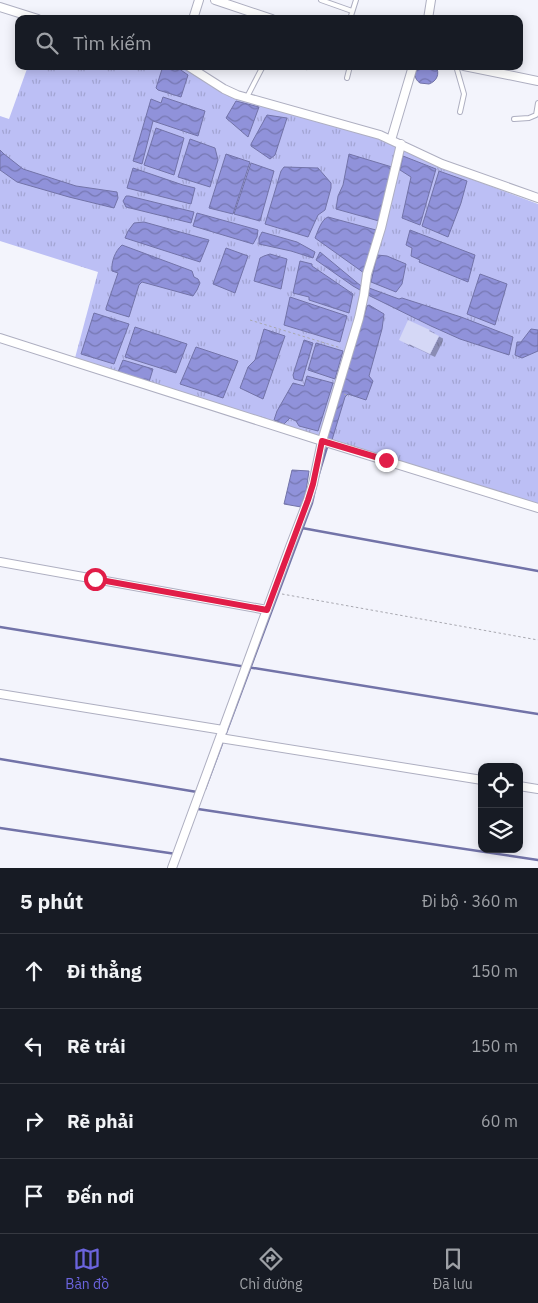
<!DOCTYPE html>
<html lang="vi">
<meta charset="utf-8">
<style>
:root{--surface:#171b24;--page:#242831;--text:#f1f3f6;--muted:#9ea1a6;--line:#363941;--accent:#6b64dd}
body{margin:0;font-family:"IBM Plex Sans",sans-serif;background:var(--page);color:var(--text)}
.controls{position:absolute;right:15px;bottom:15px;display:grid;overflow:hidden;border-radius:10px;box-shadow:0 2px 12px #0003}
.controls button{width:45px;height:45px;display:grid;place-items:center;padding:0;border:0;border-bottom:1px solid var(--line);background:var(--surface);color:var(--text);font:25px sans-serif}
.stop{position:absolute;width:15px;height:15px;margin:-11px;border:4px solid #e11d48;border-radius:50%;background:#fff}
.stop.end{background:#e11d48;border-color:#fff;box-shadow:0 1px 5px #0008}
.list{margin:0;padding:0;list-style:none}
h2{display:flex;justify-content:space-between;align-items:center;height:65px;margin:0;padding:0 20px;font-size:21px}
h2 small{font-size:16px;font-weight:400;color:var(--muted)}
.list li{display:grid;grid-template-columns:32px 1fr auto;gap:15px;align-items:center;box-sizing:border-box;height:75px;padding:0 20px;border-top:1px solid var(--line)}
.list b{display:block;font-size:19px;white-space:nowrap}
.list em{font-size:16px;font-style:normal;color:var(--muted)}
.icon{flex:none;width:28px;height:28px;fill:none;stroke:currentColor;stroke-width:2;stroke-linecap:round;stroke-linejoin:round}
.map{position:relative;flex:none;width:538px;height:868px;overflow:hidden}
.search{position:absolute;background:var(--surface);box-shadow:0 2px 12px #0003;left:15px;right:15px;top:15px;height:55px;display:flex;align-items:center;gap:12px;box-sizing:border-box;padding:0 18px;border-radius:10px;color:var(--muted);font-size:19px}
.sheet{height:365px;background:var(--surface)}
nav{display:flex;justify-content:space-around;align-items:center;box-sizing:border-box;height:70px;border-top:1px solid var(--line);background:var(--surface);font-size:14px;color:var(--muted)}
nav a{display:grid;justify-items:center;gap:2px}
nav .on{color:var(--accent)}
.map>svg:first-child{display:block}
</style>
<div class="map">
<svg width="538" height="868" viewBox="0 0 538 868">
<defs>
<pattern id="grass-tufts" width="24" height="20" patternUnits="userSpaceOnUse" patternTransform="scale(1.25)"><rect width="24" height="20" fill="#bcbff5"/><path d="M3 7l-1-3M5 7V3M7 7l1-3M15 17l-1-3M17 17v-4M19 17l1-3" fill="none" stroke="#a2a4d2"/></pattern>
<pattern id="water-waves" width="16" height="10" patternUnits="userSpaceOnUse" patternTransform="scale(1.25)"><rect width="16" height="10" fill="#9092da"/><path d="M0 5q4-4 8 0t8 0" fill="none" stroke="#7677b1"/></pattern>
<filter id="shadow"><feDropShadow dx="5" dy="3" stdDeviation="0" flood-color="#0004"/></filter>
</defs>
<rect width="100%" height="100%" fill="#f3f4fc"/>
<path fill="url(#grass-tufts)" d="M28,66H180L221,92L235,98L380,139L397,146L379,221L364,273L360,299L320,437L75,358L98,272L0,241V116L9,119Z
M404,151L442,168L538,204V505L325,439Z"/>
<path fill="url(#water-waves)" stroke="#7273a8" d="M163,66L178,68L188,75L181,97L158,90L156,88Z
M417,66H436C440,74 437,81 429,84L420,83C414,79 414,73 417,66Z
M163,97L205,111L198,136L153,121L142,164L133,161L151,99L161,103Z
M236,101L259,107L248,137L226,118Z
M267,115L287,118L275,155L270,159L251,146V144Z
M156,128L184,138L174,175L144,165Z
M190,139L215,148L218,160L210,187L178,177Z
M0,150L4,154L23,169L76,186L117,192L118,198L114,208L69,197L17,182L0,170Z
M226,154L250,162L233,214L209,208Z
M349,154L392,167L379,221L336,209L338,196L343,185Z
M403,156L436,169L420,225L402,218L411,177L400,170Z
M251,163L274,171L260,221L234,214Z
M284,167L318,168L331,183V188L325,210L318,215L308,237L265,224L281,171Z
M133,168L183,185L195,188L191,204L127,188Z
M439,171L467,181L461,203L448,237L422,226Z
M126,196H129L194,212L191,223L126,207L123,201Z
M197,213L258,230L257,237L253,244L193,226Z
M328,217L376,230L364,273L315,238C318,231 321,220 328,217Z
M144,222L209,240L200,262L125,238L128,231L134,223Z
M410,230L475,255L468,282L419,262L420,260L411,256L412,248L406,245Z
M262,232L297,242L315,252L313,258L291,251L259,244V238Z
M122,245L192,271L194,277L198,279L200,283L197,290L193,296L142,282L139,285L129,317L106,310V308L118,273L112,271C111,262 115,251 122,245Z
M226,248L248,256L235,293L213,284Z
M320,252L361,286L360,290L353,286L316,260Z
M270,254L287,259L281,289L254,281L260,258L264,256Z
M377,255L387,256L406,264L402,284L396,292L371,282Z
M300,261L312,264V266L353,294L349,313L309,300V297L293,293Z
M480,274L507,284L495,325L467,314Z
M369,288L399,299L402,298L461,317L513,337L509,355L460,339L431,326L368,295Z
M290,297L347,316L340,342L284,325Z
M369,305L384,314L382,329L369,376L373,381L366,400L348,394L345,397L332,440H329L327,438L367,306Z
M94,313L129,324L114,364L81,354Z
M135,327L187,344L176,373L125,357Z
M264,329L285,336L263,399L240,388L248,367L255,360Z
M531,329L538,330V351L522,358L515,355L517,342H521Z
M304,340L313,343L302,381L294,379L293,375Z
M316,343L343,351L335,379L308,370Z
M196,347L238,361L223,398L180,384Z
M123,360L153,369L149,382L118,372Z
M307,376L333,383L318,431L299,426L296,421L290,418L284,424L274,420L277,411L293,383L304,386Z
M292,470L309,471L306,491L301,507L284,504Z"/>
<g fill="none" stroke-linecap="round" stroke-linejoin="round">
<path stroke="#7273a8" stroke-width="2.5" d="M318,477L328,444
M302,528L538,571
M0,627L538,714
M0,759L197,792
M205,789L312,503L316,485
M198,809L538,860
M0,828L176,854"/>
</g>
<path fill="#d5d8f6" filter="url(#shadow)" d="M408,320L430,330L429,331L439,336L430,354L409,344V345L399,340Z"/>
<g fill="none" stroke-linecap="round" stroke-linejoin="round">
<defs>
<path id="lane" d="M321,0L352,11
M350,19L356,0
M456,66L464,94L460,112
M307,67L309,66
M347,78L350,66
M247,97L263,66
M514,119L529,118L536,115L538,103"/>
<path id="street" d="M215,0L272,19
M0,7L38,19
M193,19L199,0
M428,19L431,0
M188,66L224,89L237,95L380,135L442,164L538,198
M464,66L538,81
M391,140L413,66
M0,338L322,441L538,508
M0,562L267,610
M0,694L223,730
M220,738L482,780
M519,786L538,789
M172,868L290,547L308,500L313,484L322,441L359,318L364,295L367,274L381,228L401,144"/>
</defs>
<use href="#lane" stroke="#aeafc1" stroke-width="6"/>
<use href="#street" stroke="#aeafc1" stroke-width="10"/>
<path stroke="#a8a8b0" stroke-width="1" stroke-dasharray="2.5 2.5" stroke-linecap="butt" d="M250,320L341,348
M344,394L349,396
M282,594L538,640"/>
<use href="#lane" stroke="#fff" stroke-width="4"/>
<use href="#street" stroke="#fff" stroke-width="8"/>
</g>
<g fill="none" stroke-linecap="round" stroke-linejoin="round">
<path stroke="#e11d48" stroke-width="6" d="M95,579L267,610L308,500L313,484L322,441L386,460"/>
</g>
</svg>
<div class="controls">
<button><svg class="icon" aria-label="locate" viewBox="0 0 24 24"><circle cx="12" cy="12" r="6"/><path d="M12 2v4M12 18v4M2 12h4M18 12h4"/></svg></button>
<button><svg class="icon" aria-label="layers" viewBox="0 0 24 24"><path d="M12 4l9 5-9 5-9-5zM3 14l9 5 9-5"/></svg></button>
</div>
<div class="stop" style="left:95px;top:579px"></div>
<div class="stop end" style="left:386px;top:460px"></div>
<div class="search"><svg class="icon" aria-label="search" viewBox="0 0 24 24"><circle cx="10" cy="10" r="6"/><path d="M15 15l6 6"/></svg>Tìm kiếm</div>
</div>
<section class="sheet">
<h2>5 phút<small>Đi bộ · 360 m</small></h2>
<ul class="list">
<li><svg class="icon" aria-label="ahead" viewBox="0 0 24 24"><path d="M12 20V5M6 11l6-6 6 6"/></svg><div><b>Đi thẳng</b></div><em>150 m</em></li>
<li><svg class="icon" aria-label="left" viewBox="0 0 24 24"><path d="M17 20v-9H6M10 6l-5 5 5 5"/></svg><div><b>Rẽ trái</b></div><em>150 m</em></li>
<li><svg class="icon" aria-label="right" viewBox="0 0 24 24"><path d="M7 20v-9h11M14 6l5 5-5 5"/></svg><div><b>Rẽ phải</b></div><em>60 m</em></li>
<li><svg class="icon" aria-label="arrive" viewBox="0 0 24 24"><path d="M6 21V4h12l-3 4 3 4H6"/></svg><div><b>Đến nơi</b></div></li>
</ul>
</section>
<nav>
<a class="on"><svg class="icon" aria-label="map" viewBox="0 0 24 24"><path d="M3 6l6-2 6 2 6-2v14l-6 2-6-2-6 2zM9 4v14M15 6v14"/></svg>Bản đồ</a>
<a><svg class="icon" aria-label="directions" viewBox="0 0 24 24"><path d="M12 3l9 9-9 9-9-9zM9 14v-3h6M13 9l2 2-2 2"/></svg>Chỉ đường</a>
<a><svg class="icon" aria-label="saved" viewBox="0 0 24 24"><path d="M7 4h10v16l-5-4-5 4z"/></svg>Đã lưu</a>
</nav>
